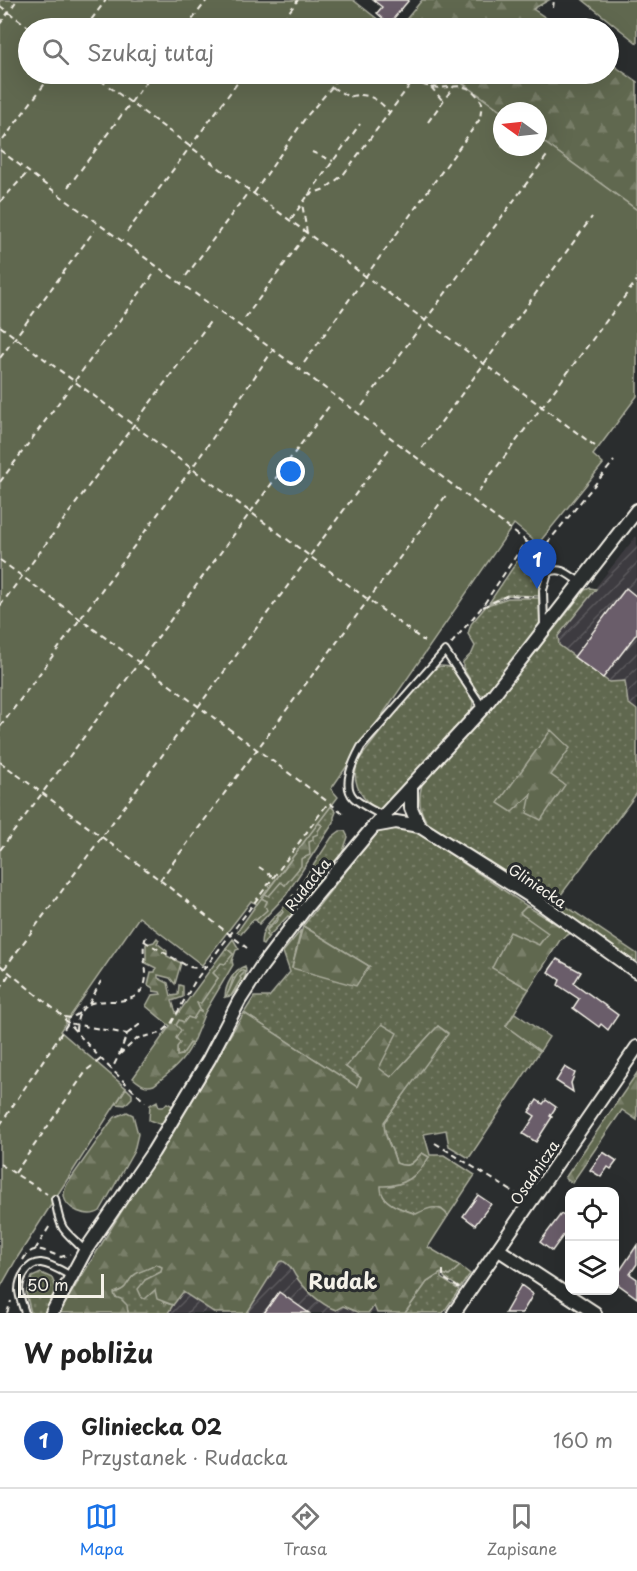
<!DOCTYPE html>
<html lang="pl">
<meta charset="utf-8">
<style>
:root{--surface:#fff;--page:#f2f2f2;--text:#222;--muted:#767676;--line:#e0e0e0;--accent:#1a73e8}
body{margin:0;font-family:"Playpen Sans",sans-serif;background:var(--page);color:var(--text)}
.controls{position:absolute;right:18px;bottom:18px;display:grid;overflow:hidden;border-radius:12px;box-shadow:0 6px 24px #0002}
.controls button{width:54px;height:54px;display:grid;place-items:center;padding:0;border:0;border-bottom:2px solid var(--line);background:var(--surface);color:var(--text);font:30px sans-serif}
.compass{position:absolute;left:493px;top:102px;width:54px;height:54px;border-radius:50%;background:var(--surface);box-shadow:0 6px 24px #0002;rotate:285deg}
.scale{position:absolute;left:18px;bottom:15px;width:86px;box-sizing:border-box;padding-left:6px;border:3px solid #f4f1e8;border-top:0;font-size:16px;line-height:21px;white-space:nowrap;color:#f4f1e8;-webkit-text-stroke:4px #2a2d2e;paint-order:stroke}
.you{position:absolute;left:291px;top:472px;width:21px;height:21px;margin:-15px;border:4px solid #fff;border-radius:50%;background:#1a73e8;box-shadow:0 0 0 9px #1a73e833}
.badge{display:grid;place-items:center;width:39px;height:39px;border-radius:50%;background:var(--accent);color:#fff;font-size:20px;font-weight:700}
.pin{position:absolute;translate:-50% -50px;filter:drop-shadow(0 2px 3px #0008)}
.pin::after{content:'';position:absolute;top:32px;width:21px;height:18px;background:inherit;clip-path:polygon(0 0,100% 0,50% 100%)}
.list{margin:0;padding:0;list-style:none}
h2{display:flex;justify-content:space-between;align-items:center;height:78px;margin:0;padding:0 24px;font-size:26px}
h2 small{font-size:20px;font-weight:400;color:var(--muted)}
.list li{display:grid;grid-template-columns:39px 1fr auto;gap:18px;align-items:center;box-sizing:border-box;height:96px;padding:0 24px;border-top:2px solid var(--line)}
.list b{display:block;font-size:22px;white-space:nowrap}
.list p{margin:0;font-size:20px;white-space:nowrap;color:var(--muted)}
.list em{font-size:20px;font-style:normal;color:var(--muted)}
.icon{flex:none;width:33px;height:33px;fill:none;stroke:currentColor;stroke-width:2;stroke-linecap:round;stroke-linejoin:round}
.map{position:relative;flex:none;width:637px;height:1313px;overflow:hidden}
.search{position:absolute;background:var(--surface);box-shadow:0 6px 24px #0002;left:18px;right:18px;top:18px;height:66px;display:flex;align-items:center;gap:15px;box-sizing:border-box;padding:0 21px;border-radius:33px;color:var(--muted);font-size:22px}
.sheet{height:174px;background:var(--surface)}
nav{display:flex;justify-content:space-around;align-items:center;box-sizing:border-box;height:84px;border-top:2px solid var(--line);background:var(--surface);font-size:16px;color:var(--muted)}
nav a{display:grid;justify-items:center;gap:3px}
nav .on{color:var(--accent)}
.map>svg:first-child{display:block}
</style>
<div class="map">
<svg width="637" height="1313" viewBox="0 0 637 1313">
<defs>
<pattern id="industrial-furrows" width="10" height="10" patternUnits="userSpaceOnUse" patternTransform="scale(1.5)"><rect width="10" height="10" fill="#3e3b40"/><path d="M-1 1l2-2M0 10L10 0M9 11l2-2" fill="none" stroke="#5a585c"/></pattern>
<pattern id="grass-dots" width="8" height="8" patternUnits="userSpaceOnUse" patternTransform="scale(1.5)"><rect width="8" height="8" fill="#61684f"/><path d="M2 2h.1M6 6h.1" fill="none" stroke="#787e68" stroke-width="1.8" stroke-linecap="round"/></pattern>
<pattern id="forest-firs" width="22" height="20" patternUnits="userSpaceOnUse" patternTransform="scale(1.5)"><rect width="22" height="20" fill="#61684f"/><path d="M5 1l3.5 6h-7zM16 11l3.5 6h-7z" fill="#787e68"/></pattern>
</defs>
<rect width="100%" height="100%" fill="#2a2d2e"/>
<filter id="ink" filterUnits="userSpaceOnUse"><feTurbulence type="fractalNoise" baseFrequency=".0167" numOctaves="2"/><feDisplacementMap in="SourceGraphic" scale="12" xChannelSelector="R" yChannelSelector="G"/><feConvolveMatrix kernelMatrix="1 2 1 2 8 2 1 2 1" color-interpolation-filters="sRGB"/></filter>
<g filter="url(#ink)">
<path fill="url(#industrial-furrows)" d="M637,535V710L628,703L625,681L609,682L559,645L557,636Z
M287,1249L378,1313H247Z
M142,1264L215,1313H117Z"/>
<path fill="url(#grass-dots)" stroke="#aaac9c" stroke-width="1.5" d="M523,555H533L538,560L539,596L508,595L489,603L518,560Z
M590,588L596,589L558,636L559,645L609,682L625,681L628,703L637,710V793L557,900L637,954V968L434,831C420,816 417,803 422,784L486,715L585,590Z
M508,598H539L540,621L536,635L486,697L478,693L463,668V662L472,653L475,646L468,634L471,624L487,605Z
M440,666C445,666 450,666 454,670C461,677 473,694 473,704C472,709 470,714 468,718L381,810C370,808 358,793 356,781C354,775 356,768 358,761L425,674Z
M331,806L336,812L334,817V822L286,895L259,924L256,920L266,910L265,906L267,901L261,898L265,894L269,895L281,882L285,885L301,859L308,842L322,825L318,823Z
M393,828L414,830L527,906L521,914L549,932L539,945L492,967L529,989L506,1026L540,1051L469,1158L449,1146L446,1130L424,1134L430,1155H444L475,1175L448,1216C439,1203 428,1208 417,1214C402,1209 380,1204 380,1186L429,1157L422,1153C412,1163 410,1169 396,1163C393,1148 384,1140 384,1122L448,1033L438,1026L391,1077L378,1069L346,1067L361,1078L357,1087L244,1013L254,997H269L290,972L283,952L301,930L292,968L369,966L303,926L374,835L383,829Z
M340,831H345L348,837L342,854L298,909L289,900L293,895L298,898L301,893L297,890L332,837Z
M282,909L283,912L267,929L268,932L266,935L268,937L263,945L261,944C261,928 271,920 282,909Z
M233,939L239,949L236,950L232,961L233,965L205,1012L192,1044H190L182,1055L177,1056L176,1025L179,1020L198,1010L201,1012L197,1003L218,978L213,973L221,963L233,954L226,948Z
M245,966C249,978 239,987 231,996L241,979L233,978L228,995L225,997C225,986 234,969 245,966Z
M156,1264L162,1267L161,1272L145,1280L149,1294L155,1289L163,1302L173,1305L168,1313H128V1311L115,1297L114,1293C130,1287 124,1285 133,1276C137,1270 149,1270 156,1264Z
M460,1266L470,1274L460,1288L444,1277V1274L449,1276Z
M41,1273L52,1278L56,1288L45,1313H31L26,1293L32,1277Z
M441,1273V1278L459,1290L443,1313H405L427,1282Z"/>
<path fill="url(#forest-firs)" stroke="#aaac9c" stroke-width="1.5" d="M422,0H549L533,9L561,28H399Z
M609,62L637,82V210L538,138V111H502L450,74H608Z
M551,730L570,748L551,775L565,785L541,820L527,813L531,794L512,812L498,803Z
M318,823L322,825L318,831V834L313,836V840L309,842L310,855L301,859V866L285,885L281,882L269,896L265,894Z
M261,898L267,901L265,906L267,910L256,920H253L241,934L237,932Z
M289,900L297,903L295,907L298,909L292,918L288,916L268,937L266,935L268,932L267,930L278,920V915L280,916L283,912L282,909Z
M527,906L571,933L560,940L529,989L492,968L510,932L539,945L548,933L520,913Z
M303,926L369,966L356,986L292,968Z
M157,938L159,940L157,943L167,951V956L181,963L175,984L170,978L158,975V978L168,983L171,996L178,995L179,985L183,986V997L172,1001L177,1015L226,948L233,954L225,964L221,963L213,973L218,978L201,1003H197L201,1012L198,1011L193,1019L188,1017L184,1022L179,1020L176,1025L181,1030L176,1038L180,1043L177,1047V1056L182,1055L190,1043L192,1044C184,1062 169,1073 154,1085C145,1088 140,1084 133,1078L170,1026L146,1006L152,995L161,994L160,992L153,991V988L148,985L151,972H155L156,968L146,963V944L154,942Z
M241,970L245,972L240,977L241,979L231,996L225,997C231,991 232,979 241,970Z
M244,1013L357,1087L361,1078L346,1067L382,1024L397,1033L379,1068L391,1077L438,1026L448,1034L384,1122C384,1140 393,1148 396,1163C410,1169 413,1163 422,1153L429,1157C418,1176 404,1187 381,1186C380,1204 402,1209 416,1214C428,1208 439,1203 448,1216L428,1247L460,1266L449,1276L441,1273L427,1282L405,1313H377L374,1306L369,1313H359L343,1306L336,1310C321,1305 304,1289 295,1275C291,1268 291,1266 283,1261L279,1262L247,1313H215L183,1292L173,1305L157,1299L155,1290L145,1299L142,1298L138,1289L145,1280L161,1272L162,1267L156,1264C149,1270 137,1271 133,1276C124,1285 130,1287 114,1293L115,1297L121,1299L127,1305L128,1313H59Z
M515,1013L549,1037L540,1051L506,1026Z
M637,1073V1120L622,1110L572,1183L565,1178Z
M126,1088L132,1094V1098L125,1105L116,1104Z
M157,1101L159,1107H163L167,1103L173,1106L164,1123L159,1124L149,1120L150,1105Z
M127,1112L133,1115L138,1134L134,1151L100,1211C89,1219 64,1210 64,1194C64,1190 66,1187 67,1184L109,1124L115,1117Z"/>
<path fill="#61684f" stroke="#aaac9c" stroke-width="1.5" d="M0,0H353L389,28H28V74H449L502,112V147H538V138L637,210V396L593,455L603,464L538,544L514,524L331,789L338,797L257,904L251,901L202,965L139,917L60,1031L126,1088L17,1258L0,1288Z
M583,0H637V43Z"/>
<path fill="#6b5d6a" stroke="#f4f1e8" stroke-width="1.5" d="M373,0H409L389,24L377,13L382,7Z
M626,588L637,597V633L603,678L574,657Z
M557,959L581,972L574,983L618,1015L608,1030L601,1024L599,1027L573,1008L579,999L558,985L560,980L548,972Z
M565,1067L575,1073L571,1083L573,1092L556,1081Z
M537,1100L543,1104L546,1100L556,1107L550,1116L552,1117L536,1142L523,1134L535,1116L529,1112Z
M603,1152L617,1161L611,1169L608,1167L601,1177L590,1170Z
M478,1195L491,1204L475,1225L463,1216Z
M561,1214L570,1220V1226L552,1251L540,1242Z
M637,1245V1264L630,1274L637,1279V1298L615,1282V1278Z
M521,1285L533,1294L528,1303L522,1313H505Z
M279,1292L309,1313H264Z"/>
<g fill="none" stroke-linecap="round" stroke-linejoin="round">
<defs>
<path id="service" d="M544,625L543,590L548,573C561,565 570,576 581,583
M383,816C374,811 361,805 354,798C341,785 354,760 361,747L445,651L483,708
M55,1199C57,1208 58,1219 63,1228C69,1237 78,1242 84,1251
M25,1313C23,1306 19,1297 19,1290C19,1279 28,1262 41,1263C51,1264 62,1271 71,1276"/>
<path id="minor" d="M411,786V808L419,826
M374,826L396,822L419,826L530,896L637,972
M499,1250L595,1313
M52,1313L85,1251L153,1152L209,1059L239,1001L261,967L308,905L374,826L483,708L637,510
M454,1313L637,1047"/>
</defs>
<use href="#service" stroke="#f4f1e8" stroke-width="10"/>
<use href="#minor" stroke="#f4f1e8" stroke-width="16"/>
<path stroke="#f4f1e8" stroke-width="2" stroke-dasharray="6 4.5" stroke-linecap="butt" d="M0,6L30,28
M553,8L554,0
M0,24L17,0
M85,28L106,0
M186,28L207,0
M277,28L298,0
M371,28L376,21
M92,74L595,446
M332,87L349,97C365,91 379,99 389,112
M431,87L443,101
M428,122L454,86
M3,140L52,74
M0,150C89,219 181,283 272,349C358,412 442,477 526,541
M312,152L333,161
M68,187L152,74
M254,193L306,117L332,87L339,74
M308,195L325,189L343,175L418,74
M0,202L28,172
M291,219L360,124
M127,232L244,74
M186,276L249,191
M245,318L307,233L302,203
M0,326L424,641
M0,358L94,231
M304,363L366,276L480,119L482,103C467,76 452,91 431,87C425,86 419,83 414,79
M362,406L549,153
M422,448L592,217
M0,482L153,275
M478,492L637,280
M540,552L614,461
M0,560L343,813
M0,606L212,319
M483,607L508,595L534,597
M451,644L482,607L526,541L553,563
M0,727L192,468L273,350
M0,762L160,880L247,948
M0,850L330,405
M273,878L328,803
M160,880L447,494
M144,941L189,967L197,968L205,966
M0,965L59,1013L101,1059L145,1102
M4,969L389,449
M0,989L10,973
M89,1004L101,981
M64,1017L71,1018L81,1012
M76,1031C78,982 120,1014 140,992C154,977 138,955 146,937
M127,1034L143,1022
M119,1055L138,1038L161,1033L171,1024L195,981L270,882L271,875L259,867
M0,1125L68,1023L127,1034L119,1055L112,1069
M435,1143L521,1197
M0,1164L47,1194
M15,1173L87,1070L101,1059
M35,1250L51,1224
M23,1260C33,1242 46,1252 61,1257L70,1254
M443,1270V1278L459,1288
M7,1313L11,1301"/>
<use href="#service" stroke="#2a2d2e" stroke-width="6"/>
<use href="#minor" stroke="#2a2d2e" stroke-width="12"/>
</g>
</g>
<g text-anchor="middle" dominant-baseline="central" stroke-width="6" stroke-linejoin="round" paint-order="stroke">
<g font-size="15" fill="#f4f1e8" stroke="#2a2d2e">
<text transform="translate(307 884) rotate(-51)">Rudacka</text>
<text transform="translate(538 885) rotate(34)">Gliniecka</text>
<text transform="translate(534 1172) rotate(-56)">Osadnicza</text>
</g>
<g font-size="21" font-weight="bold" fill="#f4f1e8" stroke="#2a2d2e">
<text x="343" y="1280">Rudak</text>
</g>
</g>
</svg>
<div class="controls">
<button><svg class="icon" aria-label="locate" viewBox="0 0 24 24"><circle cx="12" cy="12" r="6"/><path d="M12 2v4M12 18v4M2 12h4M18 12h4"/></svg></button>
<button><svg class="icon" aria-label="layers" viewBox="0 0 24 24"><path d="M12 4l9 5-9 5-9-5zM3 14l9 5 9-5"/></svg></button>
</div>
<svg class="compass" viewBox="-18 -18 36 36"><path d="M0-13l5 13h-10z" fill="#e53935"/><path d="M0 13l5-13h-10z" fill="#767676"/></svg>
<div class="scale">50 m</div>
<div class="you"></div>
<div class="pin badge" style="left:537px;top:589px;background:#1a4fb4">1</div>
<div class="search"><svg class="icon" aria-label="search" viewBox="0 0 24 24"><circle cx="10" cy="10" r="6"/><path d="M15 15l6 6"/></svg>Szukaj tutaj</div>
</div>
<section class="sheet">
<h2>W pobliżu<small></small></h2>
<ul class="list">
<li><span class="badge" style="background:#1a4fb4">1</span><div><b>Gliniecka 02</b><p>Przystanek · Rudacka</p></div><em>160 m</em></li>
</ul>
</section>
<nav>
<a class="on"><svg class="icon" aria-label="map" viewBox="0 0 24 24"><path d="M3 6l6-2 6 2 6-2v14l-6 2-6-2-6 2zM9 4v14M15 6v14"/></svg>Mapa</a>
<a><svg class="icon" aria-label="directions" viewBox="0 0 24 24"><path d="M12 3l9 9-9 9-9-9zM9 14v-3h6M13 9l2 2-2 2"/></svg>Trasa</a>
<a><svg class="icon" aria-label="saved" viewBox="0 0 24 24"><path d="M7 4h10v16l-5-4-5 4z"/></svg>Zapisane</a>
</nav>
